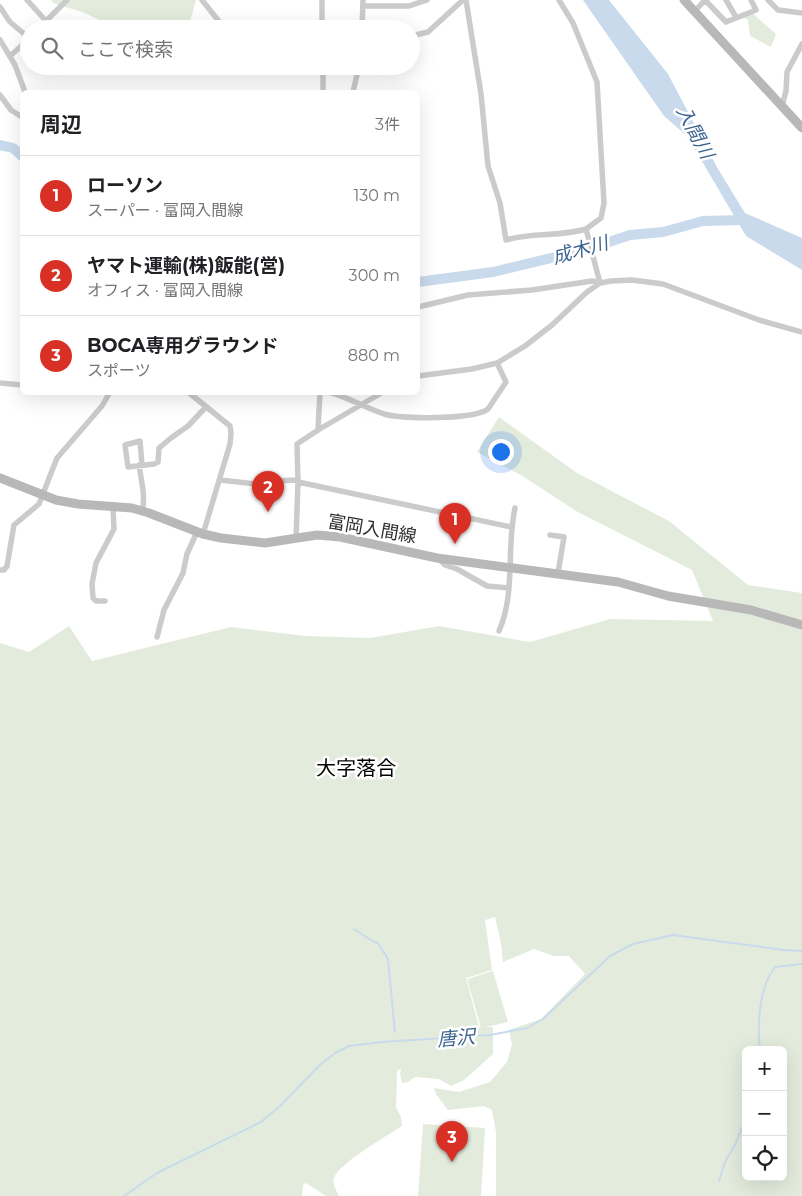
<!DOCTYPE html>
<html lang="ja">
<meta charset="utf-8">
<style>
:root{--surface:#fff;--page:#f6f6f6;--text:#202124;--muted:#757577;--line:#e0e0e0;--accent:#d93025}
body{margin:0;font-family:Montserrat,"Noto Sans JP",sans-serif;background:var(--page);color:var(--text)}
.controls{position:absolute;right:15px;bottom:15px;display:grid;overflow:hidden;border-radius:8px;box-shadow:0 5px 20px #0002}
.controls button{width:45px;height:45px;display:grid;place-items:center;padding:0;border:0;border-bottom:1px solid var(--line);background:var(--surface);color:var(--text);font:25px sans-serif}
.you{position:absolute;left:500px;top:451px;width:18px;height:18px;margin:-12px;border:4px solid #fff;border-radius:50%;background:#1a73e8;box-shadow:0 0 0 8px #1a73e833}
.badge{display:grid;place-items:center;width:32px;height:32px;border-radius:50%;background:var(--accent);color:#fff;font-size:16px;font-weight:700}
.pin{position:absolute;translate:-50% -41px;filter:drop-shadow(0 1px 2px #0008)}
.pin::after{content:'';position:absolute;top:26px;width:18px;height:15px;background:inherit;clip-path:polygon(0 0,100% 0,50% 100%)}
.list{margin:0;padding:0;list-style:none}
h2{display:flex;justify-content:space-between;align-items:center;height:65px;margin:0;padding:0 20px;font-size:21px}
h2 small{font-size:16px;font-weight:400;color:var(--muted)}
.list li{display:grid;grid-template-columns:32px 1fr auto;gap:15px;align-items:center;box-sizing:border-box;height:80px;padding:0 20px;border-top:1px solid var(--line)}
.list b{display:block;font-size:19px;white-space:nowrap}
.list p{margin:0;font-size:16px;white-space:nowrap;color:var(--muted)}
.list em{font-size:16px;font-style:normal;color:var(--muted)}
.icon{flex:none;width:28px;height:28px;fill:none;stroke:currentColor;stroke-width:2;stroke-linecap:round;stroke-linejoin:round}
.map{position:relative;flex:none;width:802px;height:1196px;overflow:hidden}
.search{position:absolute;background:var(--surface);box-shadow:0 5px 20px #0002;left:20px;top:20px;width:400px;height:55px;display:flex;align-items:center;gap:12px;box-sizing:border-box;padding:0 18px;border-radius:28px;color:var(--muted);font-size:19px}
.panel{position:absolute;background:var(--surface);box-shadow:0 5px 20px #0002;left:20px;top:90px;width:400px;height:305px;border-radius:8px}
.map>svg:first-child{display:block}
</style>
<div class="map">
<svg width="802" height="1196" viewBox="0 0 802 1196">
<rect width="100%" height="100%" fill="#fff"/>
<path fill="#e3ecdc" fill-rule="evenodd" d="M51,0H196L188,29H119L82,12L53,3Z
M752,13L776,34L771,47L750,36L748,20L743,17Z
M499,417L577,473L669,521L748,585L802,593V1196H496V1132L492,1110L484,1106L448,1110L436,1094L434,1088L459,1092L490,1082L507,1062L512,1045L509,1030L541,1019L585,974L569,956H554L534,949L503,962L501,943L495,917L485,920L492,970L466,978L479,1027L481,1028L467,979L493,971L508,1022L486,1027H493V1054L464,1080L451,1086L439,1079L415,1077L408,1082L402,1083L400,1073L401,1070L400,1069L397,1071L396,1107L401,1117L402,1126C388,1135 338,1164 334,1178C332,1183 336,1190 339,1196H326L306,1183L303,1185L302,1196H0V643L29,652L69,626L92,661L231,627L305,636L370,638L439,626L530,642L610,619L713,621L692,570L576,511L521,475L477,452ZM746,1050H783V1177H746Z
M423,1124L485,1128L481,1196H418Z"/>
<path fill="#c8daec" d="M583,0H609L668,74L718,169L745,213L802,238V270L746,236L687,136L664,116Z"/>
<g fill="none" stroke-linecap="round" stroke-linejoin="round">
<path stroke="#c8daec" stroke-width="2" d="M354,929L374,942L378,943L388,959L395,1032
M760,1050C757,1025 759,987 775,967L802,964
M719,1181L725,1162L735,1145L746,1118
M124,1196L157,1173L261,1122L279,1107L320,1065L335,1053L349,1046L382,1042L490,1035L527,1028L543,1019L610,956L633,944L673,935L784,950L802,951"/>
<path stroke="#c8daec" stroke-width="10" d="M0,145L13,148L22,156
M418,282L493,272L585,250L630,235L663,232L703,221L743,220"/>
<path stroke="#cbcbcb" stroke-width="5.5" d="M27,0L46,21
M202,0L225,29
M322,0V28
M466,0L481,94L488,166L500,203L506,240C532,232 560,237 586,229
M559,0L573,23L597,82L604,203L601,218L586,229L600,283
M726,0L736,17
M768,0L778,10L802,13
M363,6H409L427,0
M0,7L10,22L29,38
M694,12L705,0L726,22L756,10L751,0
M322,25L353,29
M38,29L67,0
M362,29L363,0
M411,36L428,32L463,0
M0,40L15,65L25,92
M10,56L29,39
M323,66V92
M353,92L359,66
M0,95L11,110L22,117
M782,106L786,91L787,72L802,44
M418,307L468,295L532,290L592,281L600,283
M418,376L472,369L497,363L525,346L552,325L587,292L600,283L611,281L632,280L663,284L759,320L802,332
M0,383L22,385
M188,392L230,426L231,433L230,444L203,534
M329,392C348,397 365,408 384,414C402,419 474,420 488,409L506,382L497,363
M318,430L320,392
M139,465C141,480 146,497 142,511
M142,465L140,441L125,445L128,467L154,464L158,462L159,448L171,438L188,426L205,408
M220,480L256,484L274,481L298,480
M298,482L511,527
M550,535L564,537L558,573
M296,539L298,482L297,444L318,430L383,392
M439,559L445,565L457,569L487,586L509,588
M0,570H4L7,566L14,525L39,504L57,458L102,406L110,392
M105,601H96L93,598L92,584L96,563L114,529L113,506
M499,631C516,592 506,549 515,508
M157,637L164,610L183,573L187,554L197,532"/>
<path stroke="#b8b8b8" stroke-width="9" d="M684,0L802,128
M0,478L56,500L78,504L132,508L149,513L203,534L221,538L265,543L317,535L340,537L437,558L618,582L668,596L751,610L802,625"/>
</g>
<g text-anchor="middle" dominant-baseline="central" stroke-width="5" stroke-linejoin="round" paint-order="stroke">
<g font-size="18" fill="#2e2e2e" stroke="#fff">
<text transform="translate(372 529) rotate(10)">富岡入間線</text>
</g>
<g font-size="19" font-style="italic" fill="#3c6691" stroke="#fff">
<text transform="translate(695 132) rotate(62)">入間川</text>
<text transform="translate(580 250) rotate(-16)">成木川</text>
<text transform="translate(456 1038) rotate(-5)">唐沢</text>
</g>
<g font-size="20" fill="#000" stroke="#fff">
<text x="356" y="768">大字落合</text>
</g>
</g>
</svg>
<div class="controls">
<button>+</button>
<button>−</button>
<button><svg class="icon" aria-label="locate" viewBox="0 0 24 24"><circle cx="12" cy="12" r="6"/><path d="M12 2v4M12 18v4M2 12h4M18 12h4"/></svg></button>
</div>
<div class="you"></div>
<div class="pin badge" style="left:455px;top:544px">1</div>
<div class="pin badge" style="left:268px;top:512px">2</div>
<div class="pin badge" style="left:452px;top:1162px">3</div>
<div class="search"><svg class="icon" aria-label="search" viewBox="0 0 24 24"><circle cx="10" cy="10" r="6"/><path d="M15 15l6 6"/></svg>ここで検索</div>
<section class="panel">
<h2>周辺<small>3件</small></h2>
<ul class="list">
<li><span class="badge">1</span><div><b>ローソン</b><p>スーパー · 富岡入間線</p></div><em>130 m</em></li>
<li><span class="badge">2</span><div><b>ヤマト運輸(株)飯能(営)</b><p>オフィス · 富岡入間線</p></div><em>300 m</em></li>
<li><span class="badge">3</span><div><b>BOCA専用グラウンド</b><p>スポーツ</p></div><em>880 m</em></li>
</ul>
</section>
</div>
